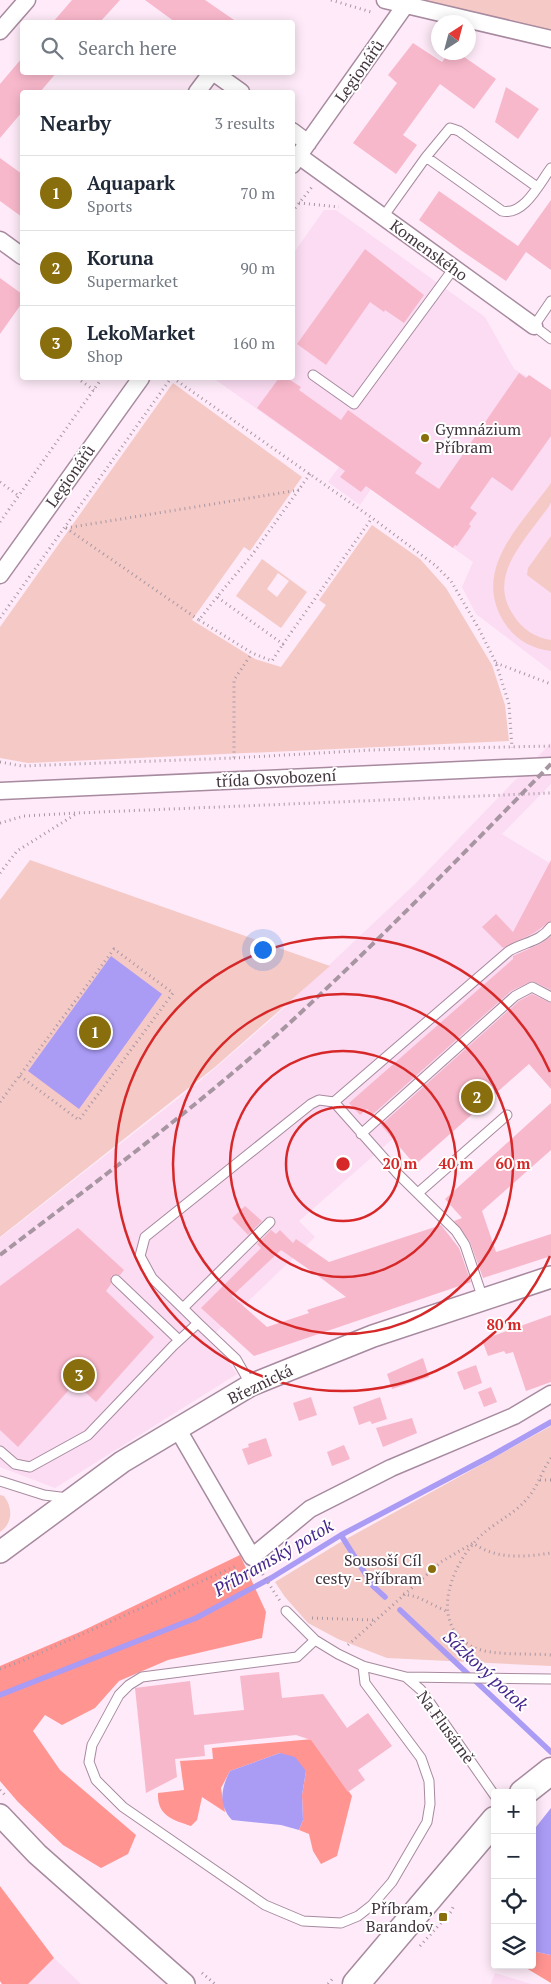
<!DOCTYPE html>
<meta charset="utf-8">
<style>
:root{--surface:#fff;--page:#f6f6f7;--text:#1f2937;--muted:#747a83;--line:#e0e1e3;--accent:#896e0e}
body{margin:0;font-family:"PT Serif",serif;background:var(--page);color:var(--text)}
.controls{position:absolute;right:15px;bottom:15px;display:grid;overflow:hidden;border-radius:5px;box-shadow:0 2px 12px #0003}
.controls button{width:45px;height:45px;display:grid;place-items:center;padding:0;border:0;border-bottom:1px solid var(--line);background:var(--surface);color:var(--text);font:25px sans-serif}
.compass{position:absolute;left:431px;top:15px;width:45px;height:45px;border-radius:50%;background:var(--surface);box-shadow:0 2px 12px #0003;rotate:36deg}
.you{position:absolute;left:262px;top:949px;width:18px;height:18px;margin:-12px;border:4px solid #fff;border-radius:50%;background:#1a73e8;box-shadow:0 0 0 8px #1a73e833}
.badge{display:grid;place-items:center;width:32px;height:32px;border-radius:50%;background:var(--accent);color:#fff;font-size:16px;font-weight:700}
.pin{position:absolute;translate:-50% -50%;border:2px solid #fff;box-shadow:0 1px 5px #0006}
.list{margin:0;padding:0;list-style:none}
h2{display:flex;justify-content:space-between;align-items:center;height:65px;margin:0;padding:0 20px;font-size:21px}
h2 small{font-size:16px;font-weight:400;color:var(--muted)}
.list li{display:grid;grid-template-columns:32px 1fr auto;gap:15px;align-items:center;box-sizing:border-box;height:75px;padding:0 20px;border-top:1px solid var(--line)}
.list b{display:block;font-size:19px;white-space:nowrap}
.list p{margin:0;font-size:16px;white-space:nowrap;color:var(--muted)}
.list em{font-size:16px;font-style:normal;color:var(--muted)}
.icon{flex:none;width:28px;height:28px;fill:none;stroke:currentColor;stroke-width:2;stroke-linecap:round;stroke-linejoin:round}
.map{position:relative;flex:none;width:551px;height:1984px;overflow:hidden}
.search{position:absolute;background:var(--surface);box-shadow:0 2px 12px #0003;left:20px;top:20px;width:275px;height:55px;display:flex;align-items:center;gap:12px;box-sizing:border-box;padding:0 18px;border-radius:5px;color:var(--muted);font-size:19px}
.panel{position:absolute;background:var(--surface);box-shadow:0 2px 12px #0003;left:20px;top:90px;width:275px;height:290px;border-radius:5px}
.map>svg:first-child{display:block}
</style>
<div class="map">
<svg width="551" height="1984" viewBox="0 0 551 1984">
<rect width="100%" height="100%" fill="#feeaf8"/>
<path fill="#fbdcf2" d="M324,210H336L485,317L514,369L551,390V671L476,614L462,587L473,562L371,489L360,505L328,482L339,467L213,378H292L293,254Z
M551,743V784L502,834L551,864V1048L526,1022L299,1221L315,1237L211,1337L237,1374L55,1488L0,1467V1238L193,1087L271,1020L415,884Z
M54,1958L81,1984H28Z
M495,1973L531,1984H491Z"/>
<path fill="#f5c9c6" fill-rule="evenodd" d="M385,0H551V39Z
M173,383L302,477L250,551L244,547L192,620L255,659L281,667L326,605L319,600L372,525L420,559L446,588L492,665L505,705L509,741L28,763L0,758V627Z
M551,483C551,489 551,497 551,502C549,508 541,516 538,521C517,549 489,581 514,616C522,629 536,638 551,640V651C533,649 516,640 506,625C469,571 521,525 551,483Z
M551,536V593L527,575L528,568Z
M262,559L307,592L281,628L236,596ZM278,573L289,581L277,597L267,589Z
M30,860L330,966L215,1067L0,1237V900Z
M551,1426V1666L387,1658L338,1639L308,1623L285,1597L275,1582L339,1543Z
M0,1495L4,1496C13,1508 13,1523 0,1532Z"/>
<path fill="#ff9491" d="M240,1555L266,1612L262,1638L168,1660L119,1681L95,1708L62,1725L45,1715L33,1731L60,1770L136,1835L128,1854L101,1868L63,1845L18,1802L0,1781V1666L82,1631Z
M313,1739L352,1796L337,1856L321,1864L313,1851L309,1834L299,1830L303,1820L302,1795L306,1771L280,1753L230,1771L221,1788L225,1812L202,1797L197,1820L191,1826C173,1820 157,1816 158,1793L184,1790L180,1761L213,1759L212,1748Z
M0,1886L54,1958L28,1984H2L0,1981Z
M532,1951L551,1955V1983L521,1965H532Z"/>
<path fill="#aa9bf5" d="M111,956L162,994L79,1109L28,1071Z
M280,1753L295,1757L306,1771L302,1795L303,1820L299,1830L281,1825L232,1820C218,1805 221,1788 230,1771Z
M551,1808V1955L532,1951V1832Z"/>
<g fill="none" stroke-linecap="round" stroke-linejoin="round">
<path stroke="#aa9bf5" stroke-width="5.5" d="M341,1535L373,1586L385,1597
M400,1610L551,1752
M0,1695L196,1618L271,1578L341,1535L491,1456L551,1422"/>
</g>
<path fill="#f8b8cb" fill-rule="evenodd" d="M72,0H120L100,22H53Z
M145,0H205L237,22H175Z
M413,43L442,62L449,52H457L496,79L474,109L440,84L403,135L417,145L396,174L353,143L397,83L388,75Z
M22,58V72H57L40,92H22V112L0,138V84Z
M506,87L539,109L518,139L495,122Z
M0,158L22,174V217L0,201Z
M439,191L518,246L551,200V270L526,252L506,281L462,251L419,220Z
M365,249L424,295L404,323L385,310L384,312L370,302L326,365L297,344Z
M0,278L22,294V303L0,334Z
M519,373L526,378L529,375L551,390V436L512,491L492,477L470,508L477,513L469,524L471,526L457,546L455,545L453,548L366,486L361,492L340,477L345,471L257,408L279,378H287L301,387L299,390L341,420L348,410L422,463L415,473L439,489Z
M551,860V921L534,933L503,948L482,927L496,914L513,932Z
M551,936V990L532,981L511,991L372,1115L367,1109L360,1115L349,1103L513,959V956L540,944Z
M532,994L551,1003V1089L529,1064L415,1165L381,1125L519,1001Z
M551,1103V1150L482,1211L496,1252L551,1234V1256L483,1278L470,1242L454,1221L462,1218L445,1199Z
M245,1206L262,1221L248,1235L232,1218Z
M441,1225L459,1248L471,1282L254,1356L201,1308L261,1248L257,1244L271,1230L276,1234L280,1230L293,1243L296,1239L329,1262ZM281,1250L317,1275L346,1297L307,1310L309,1313L267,1327L232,1296Z
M78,1228L124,1270L120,1275L111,1276V1284L106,1291L154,1337L96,1402L75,1383L18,1447L0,1430V1286Z
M551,1315V1382L526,1391L513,1352L506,1354L504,1351L488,1356L482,1340Z
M423,1358L429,1377L392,1389L387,1374Z
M476,1365L482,1383L464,1390L457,1372Z
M491,1387L497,1402L484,1407L478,1392Z
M311,1397L317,1415L299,1421L293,1403Z
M380,1397L387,1419L372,1424L370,1421L359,1425L353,1407Z
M412,1418L417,1433L383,1447L376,1428Z
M266,1438L272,1456L248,1465L242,1449L249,1447L248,1444Z
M344,1445L350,1459L332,1466L327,1452Z
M279,1672L282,1698L323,1694L347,1728L368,1713L392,1746L358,1770L365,1780L348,1792L311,1740L296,1735L204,1745L205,1756L175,1759L177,1777L146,1793L135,1688L190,1681L194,1715L244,1710L240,1676Z"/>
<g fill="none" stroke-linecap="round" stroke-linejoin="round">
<defs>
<path id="service" d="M426,157L450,128L459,131L537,187
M383,217L426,157L502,211C524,216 539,184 551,168
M551,301L534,326L551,339
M313,375L354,404L454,268
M334,1102L509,951C524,942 540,942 551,927
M361,1134L515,996L532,987L551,997
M418,1193L507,1115
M116,1280L179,1340
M183,1308L270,1222
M198,1323L152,1278L140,1256L145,1237L311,1104L319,1100L334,1102L398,1174L456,1231L465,1245L483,1299
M0,1451L15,1464L30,1467L88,1435L173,1346L198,1323L236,1359L251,1385
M0,1481L44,1495L68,1498
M286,1611L315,1640L338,1654L363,1666L406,1677L421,1690L495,1796
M315,1640L297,1657L142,1677L129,1685L119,1695L92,1745L89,1762L96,1780L123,1807L265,1905L303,1921L341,1923L358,1916L372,1905L392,1882L427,1822L430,1804L429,1781L421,1758L365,1683L363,1666
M406,1677L551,1679"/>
<path id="minor" d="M385,0L551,39
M0,31L27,0
M213,72L241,92
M197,92L212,72
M292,131L308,143
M299,156L534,326
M292,165L409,0
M0,240L22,256
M0,575L141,378
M0,791L551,766
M177,1428L252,1557L310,1509L391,1468L514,1416L551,1394"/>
<path id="tertiary" d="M0,1552L122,1462L251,1385L373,1336L551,1277
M0,1815L37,1854L184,1984"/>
<path id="primary" d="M523,1793L551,1771
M356,1984L495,1820"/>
</defs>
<use href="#service" stroke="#a78a9f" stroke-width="11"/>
<use href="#minor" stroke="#a78a9f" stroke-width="19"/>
<use href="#tertiary" stroke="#a78a9f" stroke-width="24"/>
<use href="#primary" stroke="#a78a9f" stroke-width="29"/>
<path stroke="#a897a3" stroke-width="3" stroke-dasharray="1 4" stroke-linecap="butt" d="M331,0L371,12
M299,203L339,207
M292,212L312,187
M77,378L94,390
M173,378L375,520L435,565L451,581L479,629L496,663L509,704L512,748
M310,474L252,555L217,597L283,644L372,518
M0,482L19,496
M0,522L102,378
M66,528L299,490
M66,528L199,620L217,597
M0,618L171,378
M199,620L252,653L272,661L283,644
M496,663L551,684
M234,758L371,750L551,746
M0,762L22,766L234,758V680L252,653
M0,823L24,816L76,813L551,793
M0,873L17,851L76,814
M0,1102L114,949L173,993L79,1120L20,1076
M551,1458C541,1472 538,1487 526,1500C511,1517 487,1526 473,1544C448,1573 430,1627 475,1648C494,1656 529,1653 551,1655
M540,1480H551
M260,1570L280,1601
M403,1594L417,1597L446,1611
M312,1618L373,1620
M348,1645L441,1562L473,1543C496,1560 525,1557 551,1553
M0,1669L22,1661L238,1565
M0,1790L5,1795
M420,1946L451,1912L454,1905
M202,1973L215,1984
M328,1984L334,1977"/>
<use href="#service" stroke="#fff" stroke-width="9"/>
<use href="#minor" stroke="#fff" stroke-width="16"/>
<use href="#tertiary" stroke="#fff" stroke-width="21"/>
<use href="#primary" stroke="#fff" stroke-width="26"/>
<path stroke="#a796a2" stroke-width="4" stroke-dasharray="8 4" stroke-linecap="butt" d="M0,1255C96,1182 193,1110 283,1029C376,944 463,854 551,764"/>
</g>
<g fill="none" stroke="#d62828" stroke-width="2.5">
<circle cx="343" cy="1164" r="57"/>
<circle cx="343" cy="1164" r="113"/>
<circle cx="343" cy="1164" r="170"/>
<path d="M550 1256A227 227 0 1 1 550 1072"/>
</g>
<g fill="#896e0e" stroke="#fff" stroke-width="2">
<circle cx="425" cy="438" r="5"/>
<circle cx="432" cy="1569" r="5"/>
<rect x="438" y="1912" width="10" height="10" rx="2.5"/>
</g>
<g text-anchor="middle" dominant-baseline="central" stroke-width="4" stroke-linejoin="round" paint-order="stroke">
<g font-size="16" fill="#42353e" stroke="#fff">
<text transform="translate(359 71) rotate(-55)">Legionářů</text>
<text transform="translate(429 250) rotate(36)">Komenského</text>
<text transform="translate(70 476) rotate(-55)">Legionářů</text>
<text transform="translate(276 778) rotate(-3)">třída Osvobození</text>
<text transform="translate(260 1384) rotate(-26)">Březnická</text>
<text transform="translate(446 1727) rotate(54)">Na Flusárně</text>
</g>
<g font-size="16" fill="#42353e" stroke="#fff" text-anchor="end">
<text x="435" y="429" text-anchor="start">Gymnázium<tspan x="435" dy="18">Příbram</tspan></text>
<text x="422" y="1560">Sousoší Cíl<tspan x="422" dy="18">cesty - Příbram</tspan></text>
<text x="433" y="1908">Příbram,<tspan x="433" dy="18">Barandov</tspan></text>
</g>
<g font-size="18" font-style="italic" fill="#46268d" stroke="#fff">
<text transform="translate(273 1557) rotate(-30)">Příbramský potok</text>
<text transform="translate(486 1670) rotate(43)">Sázkový potok</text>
</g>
</g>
<circle cx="343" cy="1164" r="8" fill="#d62828" stroke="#fff" stroke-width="2.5"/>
<g font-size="15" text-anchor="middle" font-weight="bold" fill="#d62828" stroke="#fff" stroke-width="4" stroke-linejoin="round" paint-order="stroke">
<text x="400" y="1169">20 m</text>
<text x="456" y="1169">40 m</text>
<text x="513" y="1169">60 m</text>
<text x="504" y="1330">80 m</text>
</g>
</svg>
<div class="controls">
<button>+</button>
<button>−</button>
<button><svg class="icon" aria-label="locate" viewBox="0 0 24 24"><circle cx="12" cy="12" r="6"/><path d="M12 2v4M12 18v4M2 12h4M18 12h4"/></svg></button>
<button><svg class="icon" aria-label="layers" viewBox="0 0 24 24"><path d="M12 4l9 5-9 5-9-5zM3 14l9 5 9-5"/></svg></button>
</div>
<svg class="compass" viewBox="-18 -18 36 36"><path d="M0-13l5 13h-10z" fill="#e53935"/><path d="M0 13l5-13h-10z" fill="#747a83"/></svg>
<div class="you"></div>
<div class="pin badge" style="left:95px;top:1032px">1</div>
<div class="pin badge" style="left:477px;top:1097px">2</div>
<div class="pin badge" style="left:79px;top:1375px">3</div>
<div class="search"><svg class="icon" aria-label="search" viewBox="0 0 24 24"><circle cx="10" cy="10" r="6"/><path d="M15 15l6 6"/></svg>Search here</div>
<section class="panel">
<h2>Nearby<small>3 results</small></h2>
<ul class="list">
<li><span class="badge">1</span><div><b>Aquapark</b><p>Sports</p></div><em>70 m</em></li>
<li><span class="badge">2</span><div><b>Koruna</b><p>Supermarket</p></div><em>90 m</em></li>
<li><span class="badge">3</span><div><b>LekoMarket</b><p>Shop</p></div><em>160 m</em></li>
</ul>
</section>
</div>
